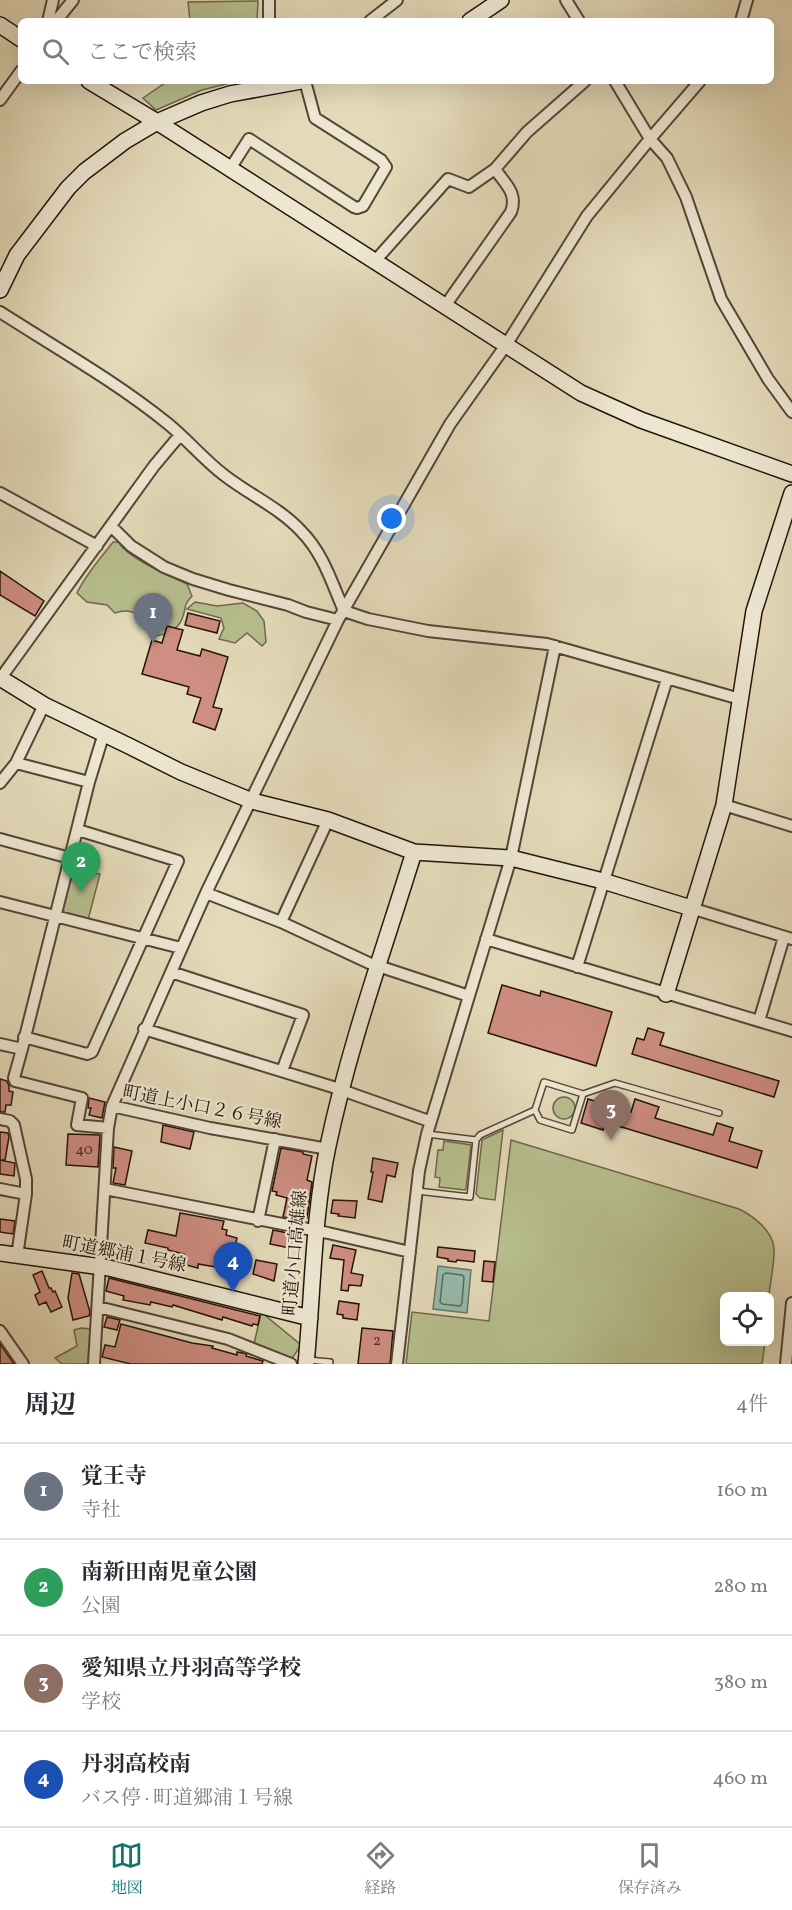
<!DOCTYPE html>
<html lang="ja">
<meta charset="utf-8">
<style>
:root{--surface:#fff;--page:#f7f7f7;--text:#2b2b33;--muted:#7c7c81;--line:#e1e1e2;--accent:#0f766e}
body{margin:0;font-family:Vollkorn,"Noto Serif JP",serif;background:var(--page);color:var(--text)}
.controls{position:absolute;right:18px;bottom:18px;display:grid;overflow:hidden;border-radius:9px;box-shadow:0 6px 24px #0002}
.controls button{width:54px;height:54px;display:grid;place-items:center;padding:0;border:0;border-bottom:2px solid var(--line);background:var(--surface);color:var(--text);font:30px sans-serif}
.you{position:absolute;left:392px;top:519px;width:21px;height:21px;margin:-15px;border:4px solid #fff;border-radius:50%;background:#1a73e8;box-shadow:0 0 0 9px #1a73e833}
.badge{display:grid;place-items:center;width:39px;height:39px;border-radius:50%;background:var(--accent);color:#fff;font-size:20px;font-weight:700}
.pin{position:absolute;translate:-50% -50px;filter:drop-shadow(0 2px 3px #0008)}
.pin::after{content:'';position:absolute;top:32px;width:21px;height:18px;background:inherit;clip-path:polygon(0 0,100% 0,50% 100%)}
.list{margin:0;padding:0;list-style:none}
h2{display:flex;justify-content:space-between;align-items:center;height:78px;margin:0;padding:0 24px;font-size:26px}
h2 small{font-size:20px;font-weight:400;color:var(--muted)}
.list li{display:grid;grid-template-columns:39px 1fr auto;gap:18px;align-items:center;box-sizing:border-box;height:96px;padding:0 24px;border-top:2px solid var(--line)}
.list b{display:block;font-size:22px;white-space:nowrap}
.list p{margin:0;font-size:20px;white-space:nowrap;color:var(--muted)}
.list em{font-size:20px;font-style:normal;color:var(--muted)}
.icon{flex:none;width:33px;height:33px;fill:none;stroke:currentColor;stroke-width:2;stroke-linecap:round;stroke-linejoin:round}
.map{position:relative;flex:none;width:792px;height:1364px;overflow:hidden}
.search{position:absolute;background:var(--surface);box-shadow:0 6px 24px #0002;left:18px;right:18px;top:18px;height:66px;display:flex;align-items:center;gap:15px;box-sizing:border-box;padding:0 21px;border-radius:9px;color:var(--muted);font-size:22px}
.sheet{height:462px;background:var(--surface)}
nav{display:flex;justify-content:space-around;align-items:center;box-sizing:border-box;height:84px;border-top:2px solid var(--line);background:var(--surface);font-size:16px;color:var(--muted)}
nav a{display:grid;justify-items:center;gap:3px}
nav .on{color:var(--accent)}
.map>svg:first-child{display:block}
</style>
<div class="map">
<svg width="792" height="1364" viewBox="0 0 792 1364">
<rect width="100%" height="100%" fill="#e4dab9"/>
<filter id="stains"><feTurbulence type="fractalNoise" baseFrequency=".00333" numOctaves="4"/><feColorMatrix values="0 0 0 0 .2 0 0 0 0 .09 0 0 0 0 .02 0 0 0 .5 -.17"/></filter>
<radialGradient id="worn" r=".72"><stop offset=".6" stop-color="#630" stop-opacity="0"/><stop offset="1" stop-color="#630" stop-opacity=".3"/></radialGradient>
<path fill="#b7be8e" stroke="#6e684c" stroke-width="1.5" d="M258,1L257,21H190L188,2Z
M168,81H238L202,90L156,110L143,98Z
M113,542H118C132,561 166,574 187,584L192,596C182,607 187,607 182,619C178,630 163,636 152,636C147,619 134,606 115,613L107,605L87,602L77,593C86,574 100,559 113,542Z
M195,602L217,606L243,603L257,611L264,621L266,642L262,646L247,633L235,643L219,639L224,628L221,618L187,609Z
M72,868L100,874L88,920L66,914L62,909Z
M553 1108a11 11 0 1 1 22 0a11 11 0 1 1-22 0Z
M503,1130L495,1200L480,1198L476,1194L482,1140Z
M511,1140L739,1209C753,1216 772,1230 774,1248C775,1261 770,1282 769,1296H724V1342H765L762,1364H406L412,1312L489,1321Z
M444,1141L471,1145L466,1188L465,1190L439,1187L440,1178L435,1177L438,1150H443Z
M261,1313L267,1314L266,1316L301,1345L291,1360L254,1344Z
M81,1328L91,1329L88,1364H62L55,1358L77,1346L74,1330Z"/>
<path fill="#95bbac" stroke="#68786c" stroke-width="1.5" d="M438,1266L471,1270L467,1313L433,1309Z"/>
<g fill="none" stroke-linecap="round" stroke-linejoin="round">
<path stroke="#5d675c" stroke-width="1.5" d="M446,1273L462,1275L464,1277L462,1303L460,1306L442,1304L440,1302L443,1275Z"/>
</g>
<path fill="#ce8e81" stroke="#25130b" stroke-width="1.5" d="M0,571L44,601L35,616L0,595Z
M188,613L220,621L217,633L185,625Z
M167,626L183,630L177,650L200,656L202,649L228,657L213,707L222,709L215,730L193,722L201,698L187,694L189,687L142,674L152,640L162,643Z
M502,985L540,996L541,991L612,1012L596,1066L488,1033Z
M648,1028L664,1033L660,1045L779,1081L774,1097L632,1054L637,1038L644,1040Z
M0,1079L7,1081L9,1086V1091L13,1092L11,1105H6L5,1112H0Z
M89,1098L105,1102L102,1118L89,1115L91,1108H88Z
M588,1099L631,1112L635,1099L659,1107L655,1118L713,1135L717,1123L733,1128L729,1141L762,1151L757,1168L605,1122L603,1130L581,1123Z
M163,1125L194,1132L190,1149L161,1142Z
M0,1132L8,1133L9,1137L5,1160H0L15,1163L14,1176L0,1174Z
M68,1134L100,1135L98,1167L66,1165Z
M114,1147L132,1151L125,1185L113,1183L116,1168H113Z
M281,1148L303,1152V1154L312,1156L307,1180L312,1182L307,1218H305L304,1221L283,1217L287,1198L276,1195L277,1192L272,1191Z
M373,1158L398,1163L395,1177L387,1175L382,1202L368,1199L373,1172H371Z
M333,1200L357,1201L355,1218L338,1216L339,1214L331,1213Z
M180,1213L224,1221L222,1229L227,1230L226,1235L237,1238L233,1255L238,1258L234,1277L220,1274L222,1268L198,1264V1268L182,1264L184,1254L168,1250V1248L145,1243L148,1230L176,1236Z
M0,1219L15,1221L13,1234L0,1232Z
M273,1230L298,1235L295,1249L270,1244Z
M333,1245L356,1250L351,1273L363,1275L361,1286L349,1285L348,1291L341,1290L344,1260L330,1258Z
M438,1247L475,1251L474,1262L457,1260L456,1262L448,1261V1259L437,1257Z
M256,1260L277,1264L274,1281L253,1274Z
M484,1261L495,1262L493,1282L482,1281Z
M42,1271L49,1288H51L53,1292L55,1291L62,1307L51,1312L46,1302L39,1305L35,1295L40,1292L33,1275Z
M72,1273L79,1274L90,1312L89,1316L73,1320L68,1298Z
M109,1278L260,1316L258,1325L253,1324L252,1326L223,1317L222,1320L173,1305L172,1307L151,1302L150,1305L123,1300L124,1296L106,1291Z
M339,1301L359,1304L357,1320L343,1318V1315L337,1314Z
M107,1317L120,1320L117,1330L104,1327Z
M121,1324L192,1343L213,1346L212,1348L237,1355V1352L243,1353L247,1354L246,1356L263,1361L262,1364H131L102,1357L105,1345L115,1347Z
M362,1328L393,1331L390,1364H358Z
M0,1344L14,1364H0Z"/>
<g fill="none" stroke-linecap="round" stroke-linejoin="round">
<defs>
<path id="lane" d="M583,1094L615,1083L719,1113
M476,1140L480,1135L535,1110L544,1082L583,1094L572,1130L540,1120L535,1110
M417,1191L470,1197L476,1140L427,1134
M308,1360L330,1362"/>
<path id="street" d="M566,0L579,21
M48,21L53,0
M56,21L73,0
M269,21V0
M370,21L397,0
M741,21L747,0
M615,81L650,139L667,158L686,197L721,299L768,379L792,412
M0,100L21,71
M230,169L249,139L354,207L357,208L363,206L386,167L381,160L315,118L305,81
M375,261L448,179L469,187L495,169L527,132L585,81
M445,306L511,212C518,193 505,184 495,169
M0,312C56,348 115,381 167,423C187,439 203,459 224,475C248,494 280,508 301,531C323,553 332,583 344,611L368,619L428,631L547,644L740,699
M0,493L97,546
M111,526L131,546L164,567L193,579L229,590L288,605L306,612L338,620
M0,679L154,466L180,435
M16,763L89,782
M0,783L16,763L44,705
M724,805L792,826
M0,839L70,858
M206,893L281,922L369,963L469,996
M0,902L181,948
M691,908L792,939
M281,922L328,820
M486,939L792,1031
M577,967L667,679
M171,972L303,1015L282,1071
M759,1021L784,937
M144,1029L333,1087L429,1121
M24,1037L87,1054L92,1052L178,861L78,830
M0,1044L22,1049L89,782L104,733
M22,1049L14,1078L15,1081L82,1098L77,1125L108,1128
M112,1106L206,893L338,620L450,424L506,345L587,216L650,139L700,81
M0,1119L10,1121L14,1125L26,1179V1194L17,1256
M0,1189L26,1194
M105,1189L328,1233L410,1252
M258,1221L275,1139
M98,1307L228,1339L291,1364
M0,1331L23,1364
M94,1364L108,1128L112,1106L210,1128L328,1149
M397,1364L419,1171L427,1134L511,858L555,646
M786,1364L792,1303"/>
<path id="secondary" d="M470,21L501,0
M0,25L21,39
M89,81L157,122L581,393L641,420L792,474
M0,290L17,255L68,188L84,172L125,141L157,122L201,103L230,94L301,81
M0,678L44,705L129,746L181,772L252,801L328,820L414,852L511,858L603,881L691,908
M666,994L724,805L754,611L792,493
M0,1253L109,1268L310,1318
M306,1364C313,1292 313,1217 328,1146C349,1046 384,949 414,852"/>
</defs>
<use href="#lane" stroke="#554536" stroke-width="8"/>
<use href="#street" stroke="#554536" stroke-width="14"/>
<use href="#secondary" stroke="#25130b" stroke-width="18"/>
<use href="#lane" stroke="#ede7d2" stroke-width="5"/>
<use href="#street" stroke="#ede7d2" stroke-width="10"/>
<use href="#secondary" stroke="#ede7d2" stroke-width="15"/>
</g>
<g text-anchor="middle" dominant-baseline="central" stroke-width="4.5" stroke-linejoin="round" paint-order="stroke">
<g font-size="15" fill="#4f3228">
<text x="84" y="1150">40</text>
<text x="377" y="1341">2</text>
</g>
<g font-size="18" fill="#25130b" stroke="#ede7d2">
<text transform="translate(202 1108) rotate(11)">町道上小口２６号線</text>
<text transform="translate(296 1253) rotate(-85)">町道小口高雄線</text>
<text transform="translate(124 1255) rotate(11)">町道郷浦１号線</text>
</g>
</g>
<rect width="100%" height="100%" filter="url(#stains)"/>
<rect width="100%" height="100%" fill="url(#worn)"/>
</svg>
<div class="controls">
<button><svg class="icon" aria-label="locate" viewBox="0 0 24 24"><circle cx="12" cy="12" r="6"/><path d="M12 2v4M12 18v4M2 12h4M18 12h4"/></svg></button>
</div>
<div class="you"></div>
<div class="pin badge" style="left:153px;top:643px;background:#6b7280">1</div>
<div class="pin badge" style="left:81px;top:892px;background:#2e9e5b">2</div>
<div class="pin badge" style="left:611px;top:1140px;background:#8d6e63">3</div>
<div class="pin badge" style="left:233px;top:1292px;background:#1a4fb4">4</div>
<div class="search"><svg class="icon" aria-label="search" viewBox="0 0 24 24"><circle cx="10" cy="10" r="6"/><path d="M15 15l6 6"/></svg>ここで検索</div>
</div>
<section class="sheet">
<h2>周辺<small>4件</small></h2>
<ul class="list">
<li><span class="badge" style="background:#6b7280">1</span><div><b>覚王寺</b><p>寺社</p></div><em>160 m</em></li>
<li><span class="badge" style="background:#2e9e5b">2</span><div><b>南新田南児童公園</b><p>公園</p></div><em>280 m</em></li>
<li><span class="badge" style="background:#8d6e63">3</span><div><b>愛知県立丹羽高等学校</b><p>学校</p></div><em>380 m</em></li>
<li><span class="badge" style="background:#1a4fb4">4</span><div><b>丹羽高校南</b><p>バス停 · 町道郷浦１号線</p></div><em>460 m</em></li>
</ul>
</section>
<nav>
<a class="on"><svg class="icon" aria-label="map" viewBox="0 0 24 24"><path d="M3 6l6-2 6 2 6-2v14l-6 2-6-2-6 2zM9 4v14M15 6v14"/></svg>地図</a>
<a><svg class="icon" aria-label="directions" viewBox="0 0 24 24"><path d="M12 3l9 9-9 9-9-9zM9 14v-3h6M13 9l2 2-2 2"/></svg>経路</a>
<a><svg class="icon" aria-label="saved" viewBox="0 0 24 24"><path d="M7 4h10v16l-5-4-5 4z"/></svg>保存済み</a>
</nav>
